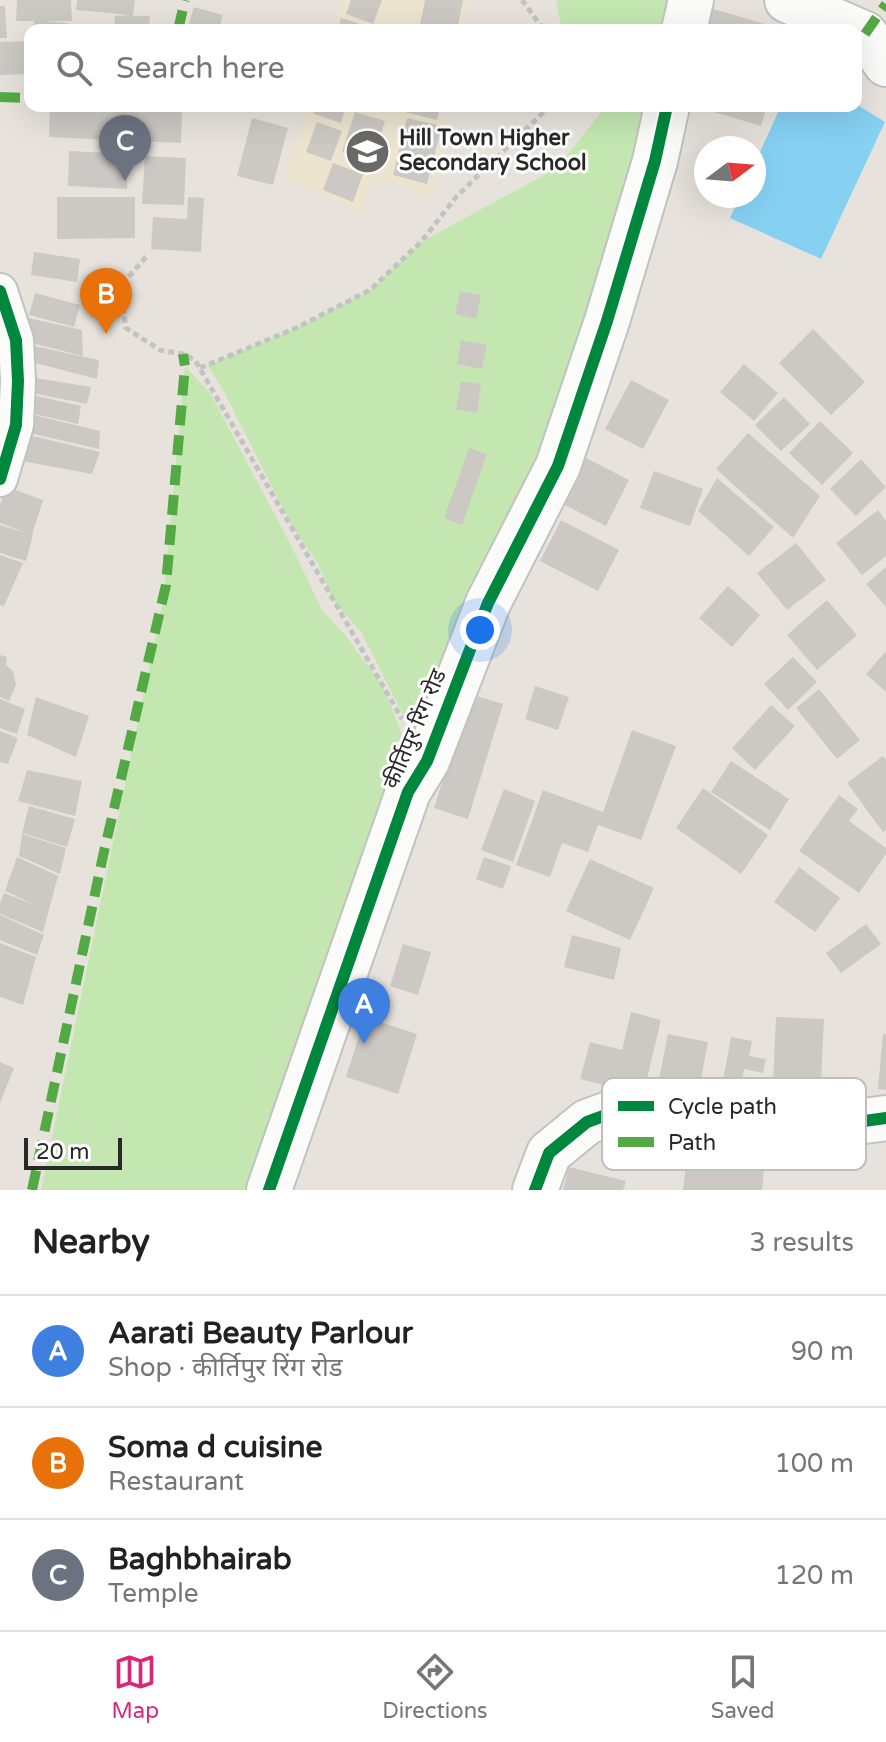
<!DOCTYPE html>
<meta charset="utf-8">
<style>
:root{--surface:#fff;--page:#f2f2f2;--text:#222;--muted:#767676;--line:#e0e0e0;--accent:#db2777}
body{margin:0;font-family:"Varela Round","Noto Sans Devanagari",sans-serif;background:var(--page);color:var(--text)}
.compass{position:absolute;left:694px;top:136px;width:72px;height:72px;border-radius:50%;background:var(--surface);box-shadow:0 8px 32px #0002;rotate:74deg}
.scale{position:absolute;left:24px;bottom:20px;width:98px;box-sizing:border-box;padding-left:8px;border:4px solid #282828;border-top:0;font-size:22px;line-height:28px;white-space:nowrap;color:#282828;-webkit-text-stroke:6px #fff;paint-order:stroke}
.you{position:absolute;left:480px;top:630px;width:28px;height:28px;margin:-20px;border:6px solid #fff;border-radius:50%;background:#1a73e8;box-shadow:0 0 0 12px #1a73e833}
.badge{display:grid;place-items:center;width:52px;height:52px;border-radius:50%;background:var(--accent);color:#fff;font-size:26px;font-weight:700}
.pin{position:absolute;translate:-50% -66px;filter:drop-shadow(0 2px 4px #0008)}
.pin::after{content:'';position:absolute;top:42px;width:28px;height:24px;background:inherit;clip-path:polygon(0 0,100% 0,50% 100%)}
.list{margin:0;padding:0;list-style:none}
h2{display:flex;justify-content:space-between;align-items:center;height:104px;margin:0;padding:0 32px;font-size:34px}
h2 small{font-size:26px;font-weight:400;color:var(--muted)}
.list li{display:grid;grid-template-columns:52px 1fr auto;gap:24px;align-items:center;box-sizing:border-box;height:112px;padding:0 32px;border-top:2px solid var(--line)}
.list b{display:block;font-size:30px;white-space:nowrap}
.list p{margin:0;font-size:26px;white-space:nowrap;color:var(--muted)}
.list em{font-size:26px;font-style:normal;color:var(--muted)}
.icon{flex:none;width:44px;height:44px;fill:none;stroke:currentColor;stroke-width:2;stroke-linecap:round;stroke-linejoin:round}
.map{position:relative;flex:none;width:886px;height:1190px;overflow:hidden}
.search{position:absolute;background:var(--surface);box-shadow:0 8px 32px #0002;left:24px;right:24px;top:24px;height:88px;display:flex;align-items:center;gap:20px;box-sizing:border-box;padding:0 28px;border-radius:16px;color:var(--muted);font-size:30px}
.sheet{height:440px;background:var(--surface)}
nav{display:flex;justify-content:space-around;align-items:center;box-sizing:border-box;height:112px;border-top:2px solid var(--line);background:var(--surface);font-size:22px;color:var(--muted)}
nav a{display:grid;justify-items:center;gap:4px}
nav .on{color:var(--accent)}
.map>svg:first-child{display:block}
</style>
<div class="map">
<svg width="886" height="1190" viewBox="0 0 886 1190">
<rect width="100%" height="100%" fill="#e7e3dc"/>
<path fill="#ece4cf" d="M344,0H469L461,30H334Z
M308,106H443L441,116L449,125L432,197L373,179L361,213L284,177Z"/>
<path fill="#c4e7b1" d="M556,0H704L695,30H562Z
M606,106H674L662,170L421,750L361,632L333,600L318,564L291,524L222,388L207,365L296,328L370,290L421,242L557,168Z
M185,366L210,393L290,543L322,610L344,634L383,686L414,765L285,1190H41L163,601Z"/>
<path fill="#86d0f2" d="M856,104L885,122L821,259L730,218L740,196H754V165L781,106H856Z"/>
<path fill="#ccc9c4" d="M17,0H71L72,21H45L68,23V30H34V21H16Z
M77,0H135L133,16H150L149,28L114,26L115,16L130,15L76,10Z
M351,0H382L373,24L346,14Z
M425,0H463L457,30H419Z
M0,6H5L7,38H0Z
M194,7L223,15L219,30H187Z
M710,8L782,29V30H704Z
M341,18L369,27V30H338Z
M30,41V74L0,75V42Z
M50,106L182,112L181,143L49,137Z
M316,106H346L341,123L314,114Z
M402,106H440L437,120L401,111Z
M694,106H767L761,126Z
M355,112L385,121L372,162L342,152Z
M252,118L288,128L273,185L237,176Z
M407,118L442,126L427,184L393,175Z
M317,122L342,131L331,161L306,152Z
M69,151L129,154L127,189L68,186Z
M145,156L186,158L184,205L142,204Z
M333,163L363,174L353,202L323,190Z
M57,197H135V238L57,239Z
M188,197L204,198L201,252L151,249L153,217L187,219Z
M34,252L80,259L77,282L31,275Z
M460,291L481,295L476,319L455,314Z
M35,293L80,305L74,327L29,315Z
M24,317L82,330L83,356L24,341Z
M813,329L865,382L831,415L779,363Z
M461,340L487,345L482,369L457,364Z
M25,344L99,360L97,379L24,360Z
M744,364L778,393L754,421L720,392Z
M30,377L91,387L87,404L28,392Z
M631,380L669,400L643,449L605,429Z
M461,381L481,384L477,413L456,409Z
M28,394L81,406L78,424L26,412Z
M784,397L810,424L781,451L755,425Z
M26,413L100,431L99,449L21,431Z
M820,421L853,453L822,485L789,453Z
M20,433L100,452L92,474L11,459Z
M748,433L820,496L793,538L716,469Z
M469,448L487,454L462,525L444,518Z
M586,458L629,480L606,526L563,504Z
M861,459L886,487L856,516L830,489Z
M654,471L703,489L690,526L640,508Z
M717,478L774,527L749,556L698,511Z
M5,486L43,500L32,535L0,523V506Z
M878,510L886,521V556L862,575L836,543Z
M561,520L619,550L598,591L540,561Z
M0,525L33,535L26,561L0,553Z
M796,543L826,580L787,610L757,573Z
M0,555L23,563L4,606L0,605Z
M886,567V607L866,584Z
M728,586L760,615L732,647L699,618Z
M827,600L857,635L817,670L787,635Z
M886,651V692L866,674Z
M0,655L7,657L6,665L13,671L16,685L9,701L0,697Z
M793,657L817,682L788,710L764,684Z
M535,686L569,697L558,730L525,719Z
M819,689L860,740L837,759L796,708Z
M470,694L503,704L468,819L434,808Z
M36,697L89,716L76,757L27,735Z
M0,699L25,709L17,734L0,728Z
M771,705L795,726L755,770L732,748Z
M632,730L676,746L641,840L598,825L588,852L562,843L550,877L516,865L543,790L603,812Z
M0,731L18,738L8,764L0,762Z
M883,756L886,760V830L883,832L847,783Z
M731,761L789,799L770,830L711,792Z
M27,770L82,781L75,816L18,801Z
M703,788L768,835L741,874L676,828Z
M504,789L535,801L513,862L481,850Z
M839,795L858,809L849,821L886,848V854L859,893L799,851Z
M29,806L75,819L67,847L22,833Z
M22,834L66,848L60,874L19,856Z
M17,857L58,876L43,932L0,914V903L4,893L38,906L5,891Z
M484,857L511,866L503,889L476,879Z
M590,859L654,888L630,940L566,911Z
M799,867L840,898L815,932L774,902Z
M0,915L44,935L37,955L0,940Z
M866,924L881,944L841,973L826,953Z
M572,935L621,948L614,980L564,967Z
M0,943L36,957L23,1005L0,997Z
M403,944L431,952L418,995L390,986Z
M631,1012L661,1020L643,1095L580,1079L590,1042L622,1050Z
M365,1017L417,1034L398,1094L346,1077Z
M776,1017L824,1019L821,1086L773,1084Z
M668,1034L708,1042L697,1101L656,1094Z
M883,1034H886V1090L878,1089Z
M731,1037L752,1041L749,1056L766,1059L763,1073L744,1069L741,1089L722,1086Z
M0,1062L14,1068L0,1103Z
M687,1158L764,1169L762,1190H683Z
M569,1167L626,1181L623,1190H563Z"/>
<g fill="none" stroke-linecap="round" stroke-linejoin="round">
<defs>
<path id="street" d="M0,291L16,340L18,381L16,425L0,479"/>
<path id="secondary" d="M787,0L865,34L886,64
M684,30L691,0
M269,1190L408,792L427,761L488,603L558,466L607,321L655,161L667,106
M535,1190L549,1153L587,1122L617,1111L656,1110L801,1130L886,1118"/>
</defs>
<use href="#street" stroke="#c3c2c3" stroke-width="38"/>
<use href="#secondary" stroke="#c3c2c3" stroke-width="48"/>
<path stroke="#c4c3c3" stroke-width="5" stroke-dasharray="6 4" stroke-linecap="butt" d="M522,0L544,30
M146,257L120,287L126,328L160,350L183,354L195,360L402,719
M200,368L296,328L370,290L421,242L457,196L550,106"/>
<use href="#street" stroke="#fbfbfa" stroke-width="34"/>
<use href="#secondary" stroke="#fbfbfa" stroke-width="44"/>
<path stroke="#53aa44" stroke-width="10" stroke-dasharray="20 10" stroke-linecap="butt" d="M178,30L185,0
M865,34L886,4
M0,97L30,98
M32,1190L103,856L166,585L185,366L183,354"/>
<defs>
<path id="cycleway" d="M0,291L16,340L18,381L16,425L0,479
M269,1190L408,792L427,761L488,603L558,466L607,321L655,161L667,106
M535,1190L549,1153L587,1122L617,1111L656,1110L801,1130L886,1118"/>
</defs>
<use href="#cycleway" stroke="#fff" stroke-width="17"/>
<use href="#cycleway" stroke="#00873e" stroke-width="12"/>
</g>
<defs>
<symbol id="school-disc" viewBox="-11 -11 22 22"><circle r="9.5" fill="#6b6967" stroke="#fff"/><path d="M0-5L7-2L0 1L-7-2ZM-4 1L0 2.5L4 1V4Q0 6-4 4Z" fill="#fff"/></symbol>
</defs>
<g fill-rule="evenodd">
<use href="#school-disc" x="342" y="126" width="51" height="51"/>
</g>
<g text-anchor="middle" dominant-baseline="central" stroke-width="6" stroke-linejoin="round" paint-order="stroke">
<g font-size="22" font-weight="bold" fill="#282828" stroke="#fff" text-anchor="start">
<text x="399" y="138">Hill Town Higher<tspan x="399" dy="25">Secondary School</tspan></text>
</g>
<g font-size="22" fill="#282828" stroke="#fff">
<text transform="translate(415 729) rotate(-67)">कीर्तिपुर रिंग रोड</text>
</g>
</g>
<rect x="602" y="1078" width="264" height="92" rx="12" fill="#fff" stroke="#bebebe" stroke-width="2"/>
<rect x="618" y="1101" width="36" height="10" fill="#00873e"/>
<rect x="618" y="1137" width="36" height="10" fill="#53aa44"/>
<g font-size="22" fill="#282828">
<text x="668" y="1114">Cycle path</text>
<text x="668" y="1150">Path</text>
</g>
</svg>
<svg class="compass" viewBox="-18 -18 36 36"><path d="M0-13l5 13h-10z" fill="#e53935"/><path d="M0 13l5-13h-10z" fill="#767676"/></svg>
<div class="scale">20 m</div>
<div class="you"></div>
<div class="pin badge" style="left:364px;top:1044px;background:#3f7fe0">A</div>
<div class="pin badge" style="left:106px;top:334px;background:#e8710a">B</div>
<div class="pin badge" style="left:125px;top:181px;background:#6b7280">C</div>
<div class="search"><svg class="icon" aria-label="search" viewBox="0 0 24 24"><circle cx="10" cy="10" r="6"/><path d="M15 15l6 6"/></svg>Search here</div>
</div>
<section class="sheet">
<h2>Nearby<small>3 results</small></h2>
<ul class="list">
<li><span class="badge" style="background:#3f7fe0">A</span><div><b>Aarati Beauty Parlour</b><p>Shop · कीर्तिपुर रिंग रोड</p></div><em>90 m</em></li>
<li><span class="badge" style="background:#e8710a">B</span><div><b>Soma d cuisine</b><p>Restaurant</p></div><em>100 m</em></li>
<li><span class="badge" style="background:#6b7280">C</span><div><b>Baghbhairab</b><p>Temple</p></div><em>120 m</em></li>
</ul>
</section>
<nav>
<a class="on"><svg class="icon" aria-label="map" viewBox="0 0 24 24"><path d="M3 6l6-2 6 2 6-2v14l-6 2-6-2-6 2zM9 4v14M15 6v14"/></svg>Map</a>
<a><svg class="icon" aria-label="directions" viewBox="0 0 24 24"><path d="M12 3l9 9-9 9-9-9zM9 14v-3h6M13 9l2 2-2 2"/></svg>Directions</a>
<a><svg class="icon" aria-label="saved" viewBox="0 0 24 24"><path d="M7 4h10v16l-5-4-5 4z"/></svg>Saved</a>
</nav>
